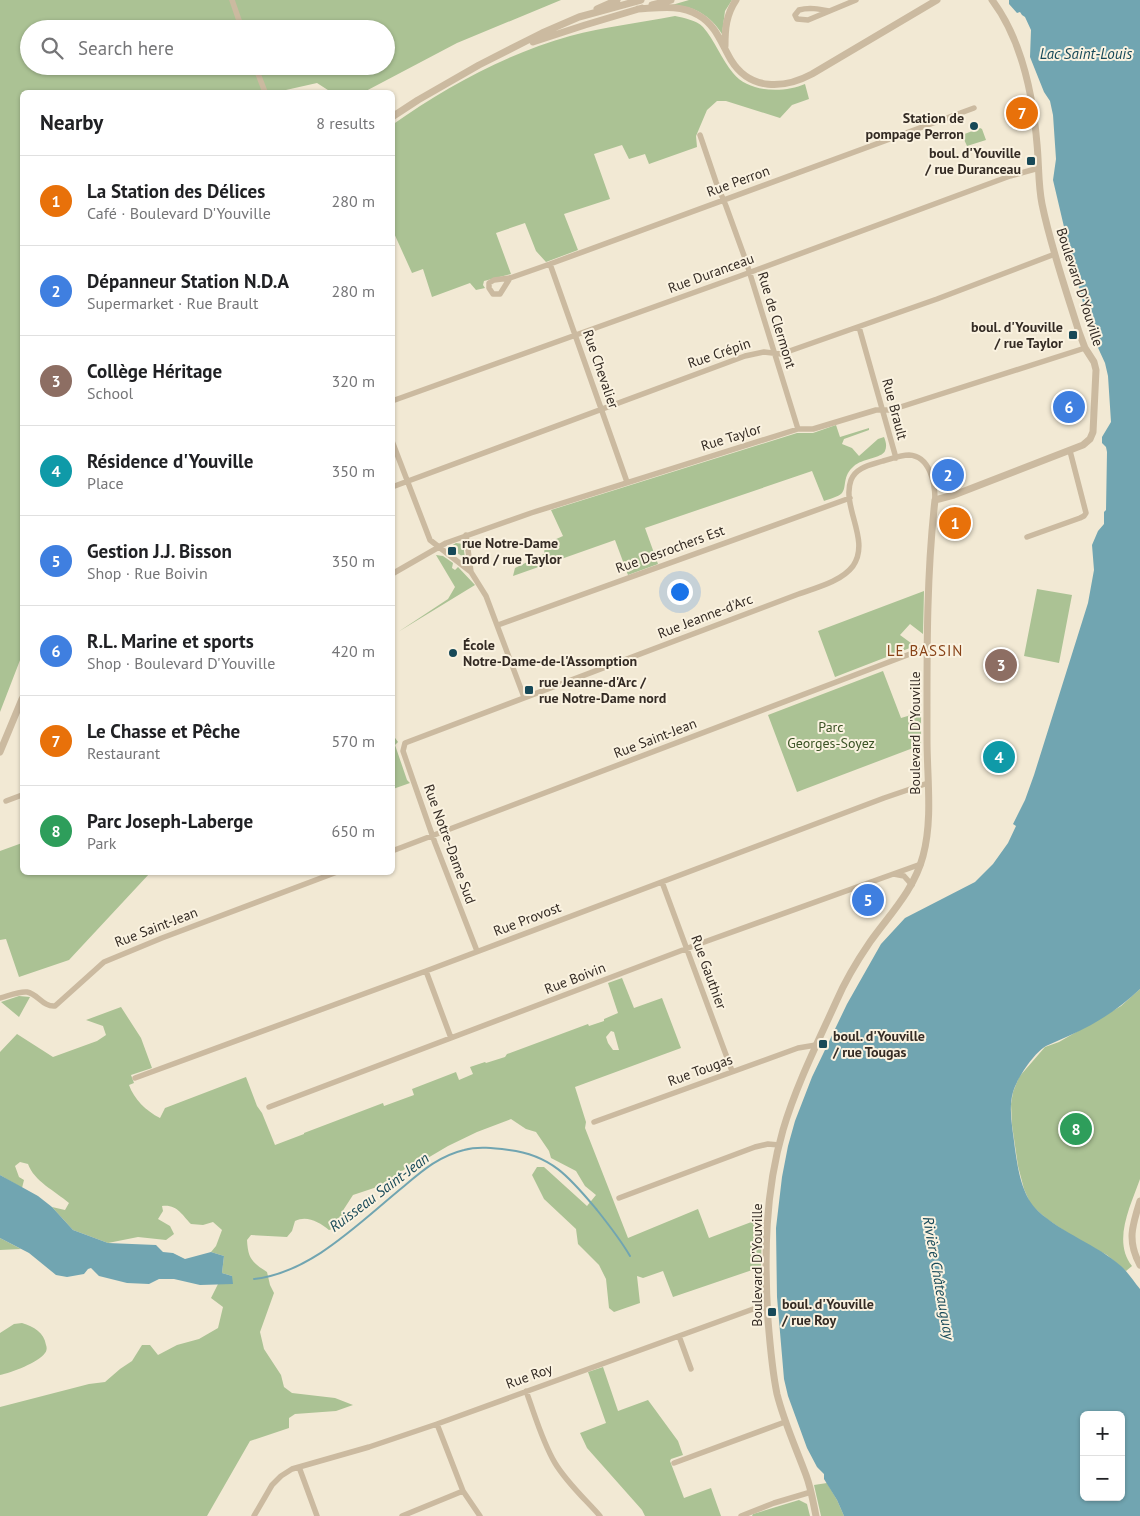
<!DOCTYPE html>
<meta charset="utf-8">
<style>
:root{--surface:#fff;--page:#f6f6f6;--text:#202124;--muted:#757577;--line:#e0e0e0;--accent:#ea580c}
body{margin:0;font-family:"PT Sans",sans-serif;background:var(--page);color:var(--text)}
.controls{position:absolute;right:15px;bottom:15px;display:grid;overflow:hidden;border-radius:8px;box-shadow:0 1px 4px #0004}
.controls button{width:45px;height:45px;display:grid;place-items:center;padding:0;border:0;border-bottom:1px solid var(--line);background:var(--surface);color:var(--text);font:25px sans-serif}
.you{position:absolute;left:679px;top:591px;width:18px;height:18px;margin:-12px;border:4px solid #fff;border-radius:50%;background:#1a73e8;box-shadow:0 0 0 8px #1a73e833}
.badge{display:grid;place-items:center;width:32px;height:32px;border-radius:50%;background:var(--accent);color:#fff;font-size:16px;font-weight:700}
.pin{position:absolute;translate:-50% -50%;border:2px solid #fff;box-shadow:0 1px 5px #0006}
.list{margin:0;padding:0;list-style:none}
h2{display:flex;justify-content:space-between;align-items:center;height:65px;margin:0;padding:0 20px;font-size:21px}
h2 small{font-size:16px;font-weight:400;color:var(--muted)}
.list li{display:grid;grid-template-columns:32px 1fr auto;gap:15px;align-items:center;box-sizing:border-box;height:90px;padding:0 20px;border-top:1px solid var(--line)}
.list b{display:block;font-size:19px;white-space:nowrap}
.list p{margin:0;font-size:16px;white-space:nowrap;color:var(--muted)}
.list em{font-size:16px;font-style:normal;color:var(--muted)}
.icon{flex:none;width:28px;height:28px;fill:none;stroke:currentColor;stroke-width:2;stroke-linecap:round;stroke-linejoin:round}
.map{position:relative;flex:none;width:1140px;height:1516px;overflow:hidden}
.search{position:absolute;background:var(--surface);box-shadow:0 1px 4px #0004;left:20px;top:20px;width:375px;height:55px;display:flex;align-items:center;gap:12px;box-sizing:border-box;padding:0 18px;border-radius:28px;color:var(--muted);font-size:19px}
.panel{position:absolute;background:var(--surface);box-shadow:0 1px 4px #0004;left:20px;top:90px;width:375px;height:785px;border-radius:8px}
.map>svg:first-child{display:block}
</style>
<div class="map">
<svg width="1140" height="1516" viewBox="0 0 1140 1516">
<rect width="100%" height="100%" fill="#f2e9d4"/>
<path fill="#abc294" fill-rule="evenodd" d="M0,0H561L457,43L364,92H331L317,83L277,92H22V655L0,712ZM29,29H386V66H29Z
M689,0H732L725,11L722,34C710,15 694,6 672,5Z
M675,16C684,18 696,20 703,27C714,39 722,60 733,73C749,93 784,93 805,84L809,99L792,105L780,118L726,101H717L707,110L696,136L697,147L649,164L645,154L629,159L622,145L594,154L610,199L564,214L578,250L546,262L536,251L525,223L496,233L511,274L484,281L483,285L485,288L476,290L470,283L432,297L423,269L412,273L393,231L392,125C446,87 506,54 570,36C604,27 639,23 675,16Z
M980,128L982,129L986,140L967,146L962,135Z
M836,425L840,437L869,428V430L844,439L842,444L852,448L859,456L878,439L884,437C886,442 887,446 885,451C882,458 861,459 854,466C842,476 847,487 842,493C838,497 829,499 824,501L812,471L645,528L658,564L628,575L615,540L513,576L515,568L544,554L545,544L563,536L551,510L797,433H813Z
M456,543L463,544L465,558L451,549V546Z
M436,555L443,556L453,563L452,568L455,570L458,567L475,585L398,632L448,599L455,587Z
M1037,589L1072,595L1059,663L1024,656Z
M924,591L923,634L910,624L900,635L915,646L835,677L818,631Z
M883,671L901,718L921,712V745L797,792L768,715Z
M393,735L398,742L395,745L407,780L410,783L393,789Z
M22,843V872L150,873L69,960L19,977L6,939L0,940V851Z
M622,978L634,1008L662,998L681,1048L575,1087L586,1122L585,1128L628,1238L698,1209L709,1238L762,1218L761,1267L673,1297L663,1271L643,1278L637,1276L640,1303L614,1312L609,1308L606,1279L599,1265L578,1244L576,1229L544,1199L532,1175L537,1167H544L587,1206L596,1195L585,1186L576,1171L551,1158L549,1151L536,1132L526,1129L511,1119L477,1132L448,1146L426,1159L405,1169L377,1187L353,1195L342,1212L346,1223L340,1227L329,1230C319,1222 307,1215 295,1221L292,1231L287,1237L251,1235L247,1240C248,1259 252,1262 267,1272L270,1285L274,1293L260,1332L264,1349L281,1375L284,1387L292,1393L335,1398L353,1405L336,1411L295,1414L289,1418V1428L250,1441L207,1516H0V1407L89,1384L105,1382L120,1369L132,1361L142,1345H150L158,1355L177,1345L199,1339L218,1328L223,1307L211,1298L218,1284H232V1276L222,1273L224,1256L211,1252L216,1246L222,1230L213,1222L203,1225L191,1224C182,1215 177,1204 162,1206L163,1211L158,1219L170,1226L174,1234L166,1240L138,1237L108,1243L73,1230L52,1207L65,1210L69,1203C55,1191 34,1181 28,1164L20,1162L15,1166L19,1177L24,1180L22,1188L0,1175V1052L17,1034L53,1057L97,1041L106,1035L103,1026L86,1020L121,1007L141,1038L152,1068L131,1075L134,1083L129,1085C134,1099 146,1111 160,1118L165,1108L246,1077L257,1106L262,1113L275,1145L304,1134V1133L383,1103L384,1106L414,1095L412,1089L456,1072L459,1080L473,1074L470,1067L485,1062L486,1063L505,1057L507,1054L588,1024L589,1026L604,1021V1019L618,1013L608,983ZM611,1031L614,1032L619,1050H613L608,1043L606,1037Z
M1140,989V1179C1131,1205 1112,1241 1132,1266L1126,1271L1107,1255L1075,1238L1047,1219L1031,1205L1024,1189L1018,1166L1012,1125L1011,1104L1013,1092L1019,1077L1045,1047L1059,1042L1121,1006Z
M19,996L30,997L19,1017L1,1002Z
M0,1238L21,1249L0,1250Z
M22,1323C34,1327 44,1332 46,1345C47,1347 47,1351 45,1353C39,1362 11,1373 0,1375V1333L14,1324Z
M603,1367L618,1411L648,1400L678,1441L683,1455L671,1459L670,1461L684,1498L711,1488L721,1516H645L642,1510L587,1448L580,1433L606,1423L588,1372Z
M827,1483L837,1500L844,1516H821L814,1485Z
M799,1500L807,1504L810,1516H752L753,1514Z"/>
<path fill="#71a5b1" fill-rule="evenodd" d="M1009,0H1140V989C1125,1003 1109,1015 1091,1025C1076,1033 1061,1039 1046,1046C1034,1053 1017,1078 1013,1092C1008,1110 1013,1130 1015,1149C1018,1170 1022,1196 1038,1211C1063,1234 1096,1244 1121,1266C1128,1272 1134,1282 1140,1289V1516H844L837,1500L824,1479V1474L817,1467L807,1448L788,1396L784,1379L777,1297L776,1228L782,1177L788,1146L795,1121L812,1077L847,1004L881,944L905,918L975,882L993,864L1008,843L1016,826L1013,824L1025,800L1034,775L1088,603L1094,570L1092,545L1098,531L1104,524V512L1106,510L1107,452L1106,447L1102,443V437L1111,422L1108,376L1105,363L1088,326L1081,294L1076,278L1053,180L1056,159L1053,115L1050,101L1044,92L1030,57L1031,30L1025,17L1022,15L1020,12L1017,13L1009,4ZM1084,1415H1121V1497H1084Z
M0,1175L38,1196L52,1207L73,1230L108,1243L156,1245L163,1252L173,1253L185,1259L211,1252L224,1256L222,1273L232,1276L233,1284L200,1285L174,1279H159L149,1284L127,1283L99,1276L91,1268L88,1269L84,1274L67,1277L56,1275L29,1253L0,1238Z"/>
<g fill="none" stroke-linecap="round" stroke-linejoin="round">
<path stroke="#71a5b1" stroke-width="2" d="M254,1279C311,1273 360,1222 403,1187C422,1171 439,1156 464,1150C478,1146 494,1148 509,1150C552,1155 571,1179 597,1210C609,1225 620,1239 630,1256"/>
<path stroke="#cbbaa0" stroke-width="5.5" d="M232,0L242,29
M829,11C819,9 809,7 799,10L795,15L797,19L808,20L856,0
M255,66L265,92
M700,135L716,182L726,206L746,261L798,429
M550,264L627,482
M510,278L500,294H493L489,288V283L494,280L510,278L550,264L974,108
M859,327L896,458
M392,401L740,276L1010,176L1039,168
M392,441L430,540L471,572L486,596L524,697
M392,487L745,356L764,352L781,354L937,299L1055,254
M466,535L471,572
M1027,537L1080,518L1084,516L1086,513L1070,451
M392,574L446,543L531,513L798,429H813L876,410H891L1085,348
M498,625L850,498
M6,801L22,795
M392,851L910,654L922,650L927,651
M894,874L904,876L912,885
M662,882L732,1071
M477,951L435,843L413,780L403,751L405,743L796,595C815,588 841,582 853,566C871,540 841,507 851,480C856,467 871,465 883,461C891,459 900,455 909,455C930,456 935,483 935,500
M426,971L451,1038
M0,998C8,996 19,991 27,992C38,994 43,1007 55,1006L104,962L162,938L337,872
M135,1078L426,971L884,798L928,783
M269,1107L696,945L921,864
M594,1122L798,1048L816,1045
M619,1198L755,1147L768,1144L779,1145
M679,1336L691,1369
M526,1391C535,1415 542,1441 555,1463C567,1483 585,1499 600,1516
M437,1424L463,1491L480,1516
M674,1463L785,1422
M299,1467L317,1516
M254,1516L272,1485L281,1476L292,1469L369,1447L437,1424L756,1308H767
M402,1516L463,1491
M741,1516L774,1503L811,1492"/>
<path stroke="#cbbaa0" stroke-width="7" d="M652,5L671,0
M597,9L617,0
M638,9C658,8 680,4 698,15C716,25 721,43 731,60C750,91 784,89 812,74L937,0
M533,42L585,25L642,8
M725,46C725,29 726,15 736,0
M392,117L418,100L479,65L542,33L579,17L641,0
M0,752L22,699
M1140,1201C1132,1226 1127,1241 1140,1265
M816,1516C813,1502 811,1488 806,1475C796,1448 784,1422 777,1394C772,1370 770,1345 768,1320C764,1256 765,1192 783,1130C796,1086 817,1044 836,1002C845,981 857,961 870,942C890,914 914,890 923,856C933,819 927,778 927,739C927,660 926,579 935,500L954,495L1083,445L1090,439L1093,432L1096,370L1094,362L1085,348L1079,332C1066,290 1051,248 1042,204C1038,184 1039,164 1037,144C1033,95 1022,40 992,0"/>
</g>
<g fill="#174958" stroke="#faf2e0" stroke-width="2">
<circle cx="974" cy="126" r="5"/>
<rect x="1026" y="156" width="10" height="10" rx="2.5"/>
<rect x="1068" y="330" width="10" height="10" rx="2.5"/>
<rect x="447" y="546" width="10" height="10" rx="2.5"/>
<circle cx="453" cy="653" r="5"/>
<rect x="524" y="685" width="10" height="10" rx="2.5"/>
<rect x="818" y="1039" width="10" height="10" rx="2.5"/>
<rect x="767" y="1307" width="10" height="10" rx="2.5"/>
</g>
<g text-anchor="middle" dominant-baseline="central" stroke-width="4" stroke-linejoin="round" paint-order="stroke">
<g font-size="14" font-weight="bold" fill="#342b24" stroke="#faf2e0" text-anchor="start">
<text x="964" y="118" text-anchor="end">Station de<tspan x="964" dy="16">pompage Perron</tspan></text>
<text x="1021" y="153" text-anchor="end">boul. d'Youville<tspan x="1021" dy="16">/ rue Duranceau</tspan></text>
<text x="1063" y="327" text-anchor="end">boul. d'Youville<tspan x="1063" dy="16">/ rue Taylor</tspan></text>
<text x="462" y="543">rue Notre-Dame<tspan x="462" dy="16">nord / rue Taylor</tspan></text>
<text x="463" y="645">École<tspan x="463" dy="16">Notre-Dame-de-l'Assomption</tspan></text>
<text x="539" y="682">rue Jeanne-d'Arc /<tspan x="539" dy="16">rue Notre-Dame nord</tspan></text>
<text x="833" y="1036">boul. d'Youville<tspan x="833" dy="16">/ rue Tougas</tspan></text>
<text x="782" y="1304">boul. d'Youville<tspan x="782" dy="16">/ rue Roy</tspan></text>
</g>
<g font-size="14" fill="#342b24" stroke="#faf2e0">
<text transform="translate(738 181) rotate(-20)">Rue Perron</text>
<text transform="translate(711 273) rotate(-20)">Rue Duranceau</text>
<text transform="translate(1080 287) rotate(72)">Boulevard D'Youville</text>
<text transform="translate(777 320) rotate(73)">Rue de Clermont</text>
<text transform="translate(719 353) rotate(-19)">Rue Crépin</text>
<text transform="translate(601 369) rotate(71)">Rue Chevalier</text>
<text transform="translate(895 409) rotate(75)">Rue Brault</text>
<text transform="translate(731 437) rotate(-17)">Rue Taylor</text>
<text transform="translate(670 549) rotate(-20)">Rue Desrochers Est</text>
<text transform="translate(705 616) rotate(-21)">Rue Jeanne-d'Arc</text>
<text transform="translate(915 733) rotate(-90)">Boulevard D'Youville</text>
<text transform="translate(655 738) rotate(-21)">Rue Saint-Jean</text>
<text transform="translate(450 844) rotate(70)">Rue Notre-Dame Sud</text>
<text transform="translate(527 919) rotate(-21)">Rue Provost</text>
<text transform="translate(156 927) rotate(-21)">Rue Saint-Jean</text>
<text transform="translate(709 972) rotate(70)">Rue Gauthier</text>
<text transform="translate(575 978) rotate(-21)">Rue Boivin</text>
<text transform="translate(700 1070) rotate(-20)">Rue Tougas</text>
<text transform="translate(757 1265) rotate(-90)">Boulevard D'Youville</text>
<text transform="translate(529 1376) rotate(-20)">Rue Roy</text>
</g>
<g font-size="14" fill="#3c5426" stroke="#faf2e0">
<text x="831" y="727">Parc<tspan x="831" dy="16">Georges-Soyez</tspan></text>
</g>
<g font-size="15" font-style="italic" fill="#174958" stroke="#faf2e0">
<text x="1086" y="53">Lac Saint-Louis</text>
<text transform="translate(379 1192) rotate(-37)">Ruisseau Saint-Jean</text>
<text transform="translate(939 1278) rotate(80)">Rivière Châteauguay</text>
</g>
<g font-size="15" letter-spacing="1" fill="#884317" stroke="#faf2e0">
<text x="925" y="650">LE BASSIN</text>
</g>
</g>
</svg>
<div class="controls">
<button>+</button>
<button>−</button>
</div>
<div class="you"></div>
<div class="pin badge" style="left:955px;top:523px;background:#e8710a">1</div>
<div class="pin badge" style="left:948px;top:475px;background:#3f7fe0">2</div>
<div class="pin badge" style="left:1001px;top:665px;background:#8d6e63">3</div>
<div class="pin badge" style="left:999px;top:757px;background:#0f9aa8">4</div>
<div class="pin badge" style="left:868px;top:900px;background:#3f7fe0">5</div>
<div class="pin badge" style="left:1069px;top:407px;background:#3f7fe0">6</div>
<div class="pin badge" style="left:1022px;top:113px;background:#e8710a">7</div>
<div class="pin badge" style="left:1076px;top:1129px;background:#2e9e5b">8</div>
<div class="search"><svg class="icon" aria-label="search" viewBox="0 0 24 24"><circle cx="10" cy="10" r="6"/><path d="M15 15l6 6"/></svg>Search here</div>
<section class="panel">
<h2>Nearby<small>8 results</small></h2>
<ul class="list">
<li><span class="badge" style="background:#e8710a">1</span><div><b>La Station des Délices</b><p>Café · Boulevard D'Youville</p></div><em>280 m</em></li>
<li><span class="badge" style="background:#3f7fe0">2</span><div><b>Dépanneur Station N.D.A</b><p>Supermarket · Rue Brault</p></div><em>280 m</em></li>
<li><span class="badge" style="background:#8d6e63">3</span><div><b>Collège Héritage</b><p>School</p></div><em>320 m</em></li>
<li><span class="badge" style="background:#0f9aa8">4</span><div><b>Résidence d'Youville</b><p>Place</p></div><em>350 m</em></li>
<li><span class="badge" style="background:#3f7fe0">5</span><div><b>Gestion J.J. Bisson</b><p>Shop · Rue Boivin</p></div><em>350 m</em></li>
<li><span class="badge" style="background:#3f7fe0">6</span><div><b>R.L. Marine et sports</b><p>Shop · Boulevard D'Youville</p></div><em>420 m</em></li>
<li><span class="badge" style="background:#e8710a">7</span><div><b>Le Chasse et Pêche</b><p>Restaurant</p></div><em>570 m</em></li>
<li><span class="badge" style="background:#2e9e5b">8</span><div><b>Parc Joseph-Laberge</b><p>Park</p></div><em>650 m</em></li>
</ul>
</section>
</div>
